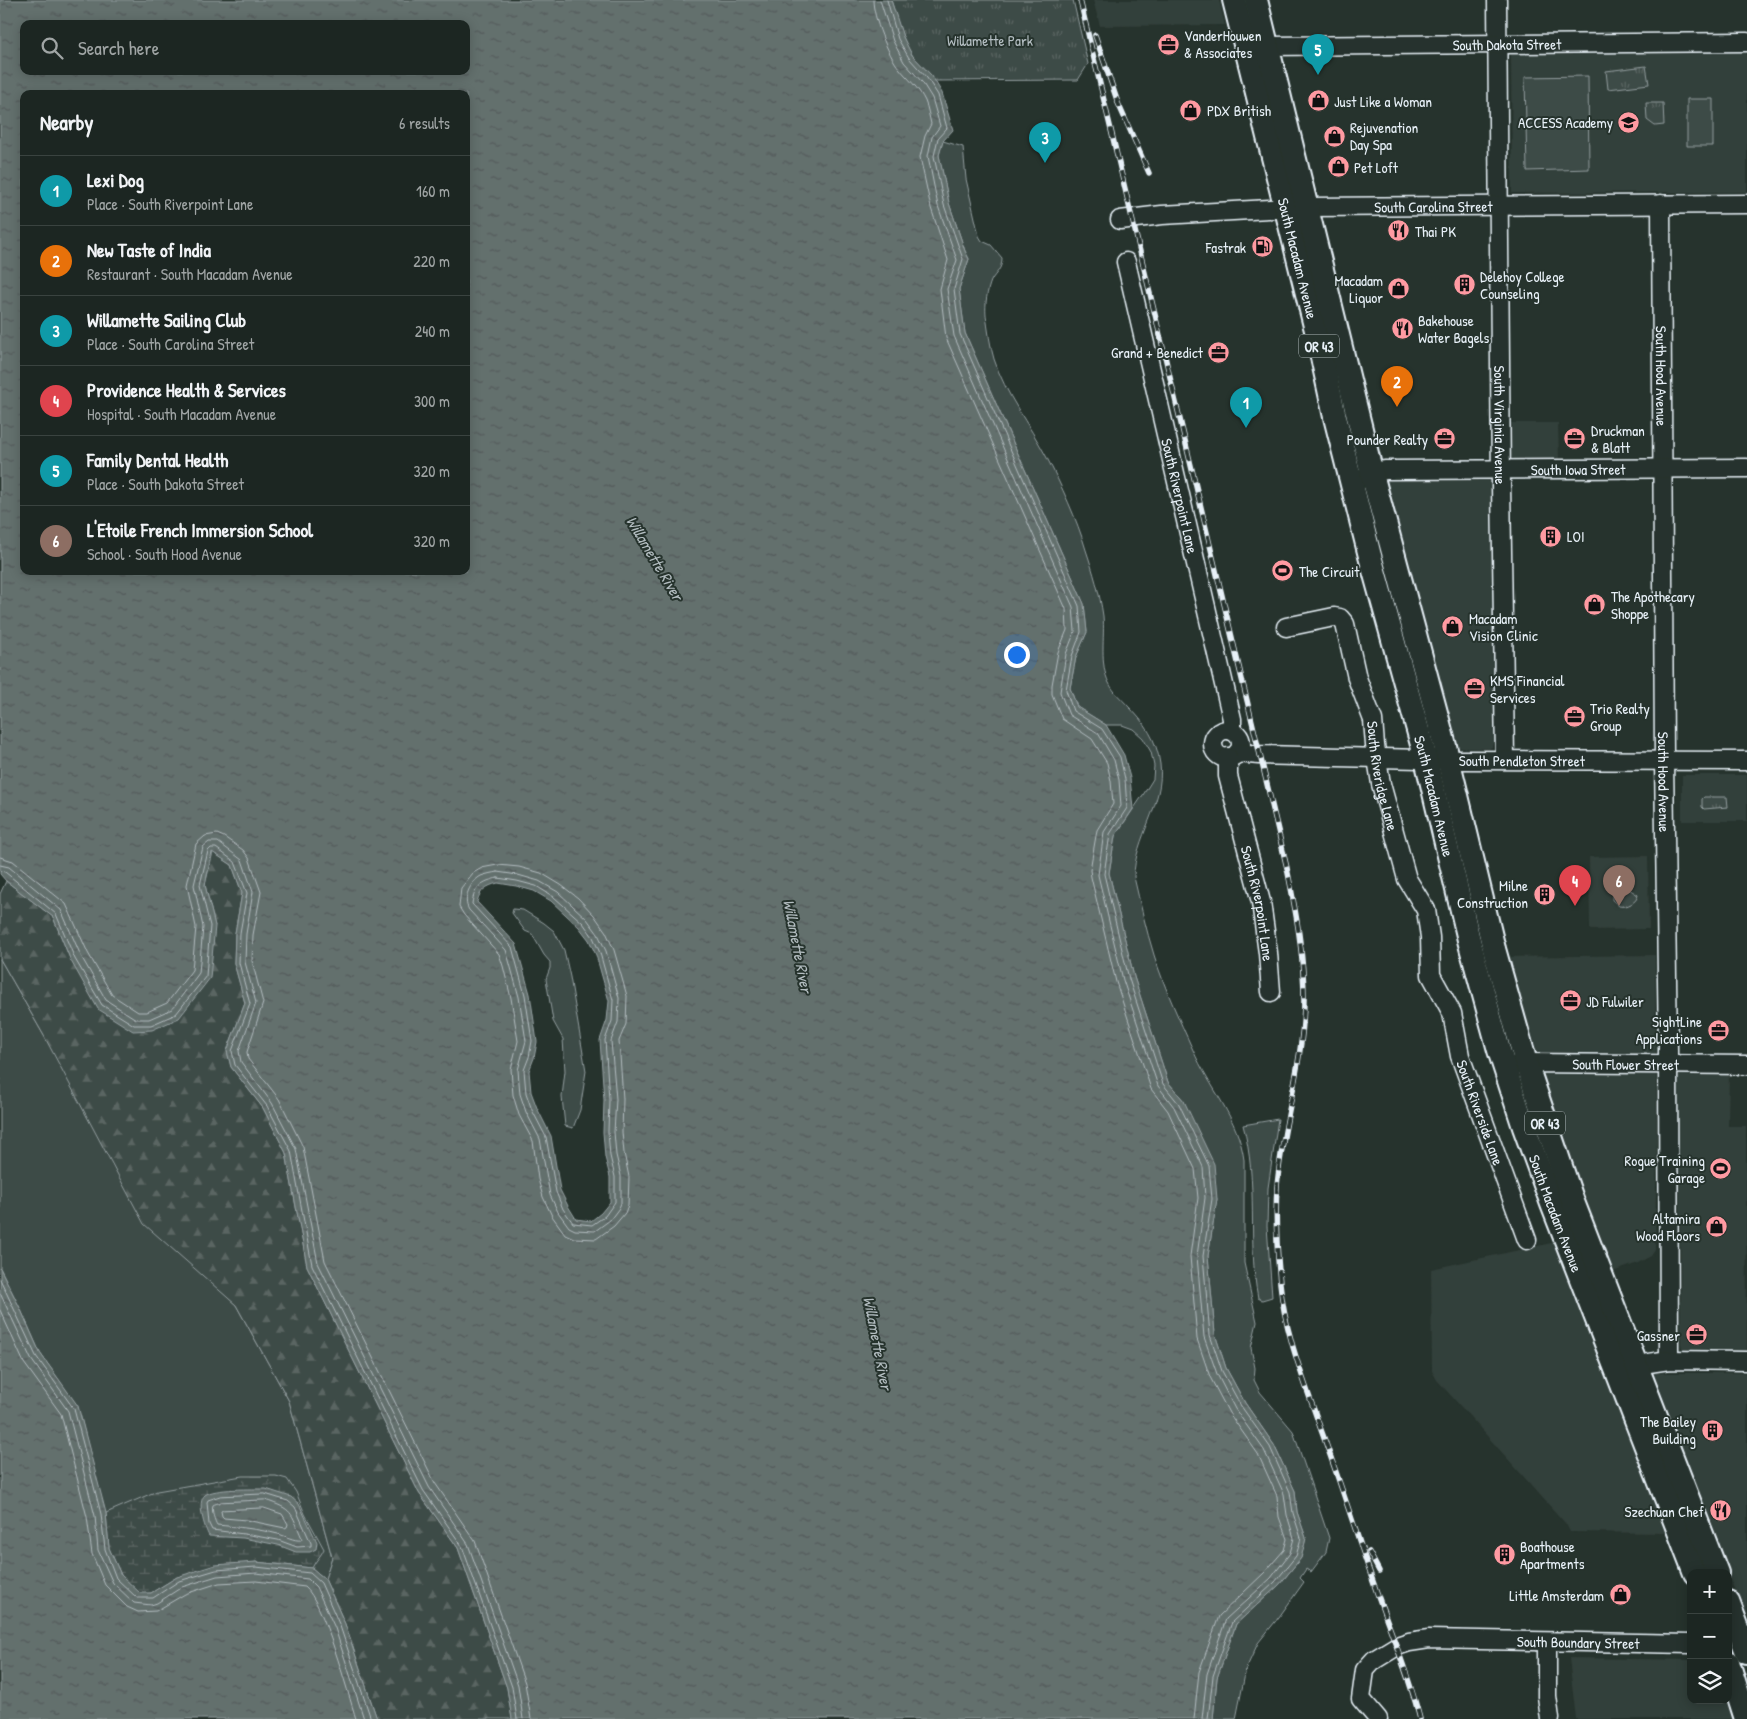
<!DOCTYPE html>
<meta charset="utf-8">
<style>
:root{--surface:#1c2622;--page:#29322f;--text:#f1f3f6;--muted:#a0a5a5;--line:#3a4340;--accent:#ff9aa2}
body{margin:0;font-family:"Patrick Hand",sans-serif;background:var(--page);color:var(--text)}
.controls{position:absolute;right:15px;bottom:15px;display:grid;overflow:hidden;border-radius:10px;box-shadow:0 2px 12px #0003}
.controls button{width:45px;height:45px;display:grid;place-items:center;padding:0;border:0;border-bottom:1px solid var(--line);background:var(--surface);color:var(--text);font:25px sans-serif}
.you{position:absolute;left:1016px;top:654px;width:18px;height:18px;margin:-12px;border:4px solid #fff;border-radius:50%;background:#1a73e8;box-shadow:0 0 0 8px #1a73e833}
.badge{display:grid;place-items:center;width:32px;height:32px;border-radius:50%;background:var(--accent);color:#fff;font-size:16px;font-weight:700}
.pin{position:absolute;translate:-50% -41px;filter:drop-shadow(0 1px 2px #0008)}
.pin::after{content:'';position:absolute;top:26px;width:18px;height:15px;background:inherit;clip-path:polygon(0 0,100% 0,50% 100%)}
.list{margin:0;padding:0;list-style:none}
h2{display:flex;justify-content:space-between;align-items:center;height:65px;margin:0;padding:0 20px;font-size:21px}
h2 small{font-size:16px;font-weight:400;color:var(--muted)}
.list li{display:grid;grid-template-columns:32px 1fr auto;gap:15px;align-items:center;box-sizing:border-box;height:70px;padding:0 20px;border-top:1px solid var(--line)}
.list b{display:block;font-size:19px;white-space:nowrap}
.list p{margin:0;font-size:16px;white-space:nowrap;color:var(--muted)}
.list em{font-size:16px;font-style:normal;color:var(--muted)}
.icon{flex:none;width:28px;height:28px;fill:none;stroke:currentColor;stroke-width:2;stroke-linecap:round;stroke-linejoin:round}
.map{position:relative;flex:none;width:1747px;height:1719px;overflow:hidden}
.search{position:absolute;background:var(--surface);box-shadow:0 2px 12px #0003;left:20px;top:20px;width:450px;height:55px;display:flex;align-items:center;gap:12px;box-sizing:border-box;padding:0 18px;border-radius:10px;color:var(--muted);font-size:19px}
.panel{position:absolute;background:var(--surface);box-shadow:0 2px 12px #0003;left:20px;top:90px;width:450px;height:485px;border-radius:10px}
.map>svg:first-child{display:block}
</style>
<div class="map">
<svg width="1747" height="1719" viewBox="0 0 1747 1719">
<defs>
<pattern id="forest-firs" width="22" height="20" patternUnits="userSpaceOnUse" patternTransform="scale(1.25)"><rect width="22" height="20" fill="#3e4b47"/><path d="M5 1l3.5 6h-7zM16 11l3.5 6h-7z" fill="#5a6562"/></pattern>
<pattern id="wetland-marsh" width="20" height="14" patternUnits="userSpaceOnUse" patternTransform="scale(1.25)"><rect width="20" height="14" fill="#3e4b47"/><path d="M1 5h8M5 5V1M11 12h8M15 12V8" fill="none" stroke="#5a6562"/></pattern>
<pattern id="park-tufts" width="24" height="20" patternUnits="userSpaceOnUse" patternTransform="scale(1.25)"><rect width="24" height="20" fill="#3e4b47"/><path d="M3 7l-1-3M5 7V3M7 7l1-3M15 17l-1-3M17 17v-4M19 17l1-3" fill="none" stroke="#5a6562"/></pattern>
<pattern id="water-ripples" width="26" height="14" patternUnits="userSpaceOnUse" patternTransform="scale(1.25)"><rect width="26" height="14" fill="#636f6d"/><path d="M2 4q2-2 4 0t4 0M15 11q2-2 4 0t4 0" fill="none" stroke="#535a5a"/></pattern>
</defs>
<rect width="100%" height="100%" fill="#26332d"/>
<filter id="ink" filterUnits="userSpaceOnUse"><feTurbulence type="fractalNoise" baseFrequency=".02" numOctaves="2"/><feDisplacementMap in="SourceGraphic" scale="10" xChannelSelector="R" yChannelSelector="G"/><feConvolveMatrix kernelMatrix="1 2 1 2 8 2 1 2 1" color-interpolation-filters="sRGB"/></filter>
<g filter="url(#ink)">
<path fill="#333f3a" d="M1093,0H1219L1225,25L1100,26Z
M1747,51V192L1512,193L1511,52Z
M1510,423H1558L1559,460L1519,461L1512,458L1510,454Z
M1387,478H1484L1489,480L1493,484L1494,491V742L1492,747L1489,749L1460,748L1454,741L1384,480Z
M1682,775H1747V821H1682Z
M1648,856L1649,929L1590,930L1589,857Z
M1655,955L1657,1132L1655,1250L1651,1256L1638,1263L1607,1274L1564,1152L1503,957Z
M1680,1074H1729L1728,1126H1746L1747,1353L1687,1352L1682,1348L1681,1344L1680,1214L1675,1082L1676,1076Z
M1556,1242L1667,1533L1570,1532L1566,1524L1437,1380L1432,1371L1431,1269Z
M1649,1373H1747V1624L1728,1573Z
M1569,1658L1691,1660V1700H1726L1733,1719H1576Z"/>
<path fill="#3e4b47" stroke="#939ea0" d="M1588,76L1589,169L1527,171L1525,77Z
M1687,99H1713V146H1687Z
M943,141L963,147L966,179L979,236L982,241L991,245L1002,258C1002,270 996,272 991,281C987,291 985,304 986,315C988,329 990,346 994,359C1005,394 1029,424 1046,456C1061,485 1077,519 1086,550C1093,571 1100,594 1103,616C1105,638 1099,663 1109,683C1114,693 1121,698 1128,706C1145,723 1157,740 1160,764C1165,804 1134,838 1134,877C1140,903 1146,929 1154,955C1164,987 1179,1019 1193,1050C1209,1087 1239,1119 1244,1160V1263L1257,1322L1251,1348L1255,1368L1254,1380L1260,1392L1293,1431L1329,1538L1326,1552L1311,1572L1306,1569L1300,1578L1304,1582L1279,1617L1258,1643L1246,1669L1236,1719H1213L1217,1678L1236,1624L1279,1585L1301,1558L1306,1538L1297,1512L1295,1491L1274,1445L1245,1403L1226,1368L1215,1334L1208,1256L1217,1199L1184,1101L1168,1082L1134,977L1109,873L1115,836L1143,795L1153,779L1154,766L1151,752L1143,738L1133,729L1122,725H1106L1077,707L1070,688L1076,657L1087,632L1084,604L965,333L959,289L969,259L965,251L949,203L939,155Z
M513,909L523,910L544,923L554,931L564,950L570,977L586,1071L580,1110L573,1128L565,1126L562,1097L565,1071L563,1039L553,1021L546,979L550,968V962L544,955L532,934L525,931L512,913Z
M0,959L43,1034L198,1270L236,1305L289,1401L332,1557L325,1579L312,1568L121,1575L78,1407L40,1353L21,1310L0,1268Z
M1278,1119L1268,1188L1267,1226L1272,1297L1262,1300L1258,1298C1247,1241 1259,1181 1243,1125Z"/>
<path fill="url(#forest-firs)" stroke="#939ea0" d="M213,852L232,865L242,893L235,933L234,963L245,1003L227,1051L231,1067L263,1108L286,1153L307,1266L419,1493L458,1548L507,1688L512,1719H377L345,1624L325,1579L332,1557L289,1401L236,1305L144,1224L43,1034L0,959V894L6,881L53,917L71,961L215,926L205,885Z"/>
<path fill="url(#wetland-marsh)" stroke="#939ea0" d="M242,1476H276L287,1479L296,1492L305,1514L324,1549C321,1556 315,1561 312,1568L256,1562L177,1577L151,1593L140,1594L121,1575L109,1548L106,1513L157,1491Z"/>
<path fill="url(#park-tufts)" stroke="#939ea0" d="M891,0H1073L1088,64L1078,80L934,81C929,71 920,65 913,56C902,40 897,19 891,0Z
M1646,66L1649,84L1608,89L1606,71Z
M1646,103H1663L1664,125L1655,126L1647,120Z
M1704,797H1727L1728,807L1704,809L1702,807V799Z
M1620,887H1626L1638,895C1637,902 1627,908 1619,906L1612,900V892Z"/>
<path fill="url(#water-ripples)" stroke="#98a3a5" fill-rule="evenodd" d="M0,0H891L903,37L912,55L932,76L942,93L953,130L943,141L939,155L949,203L965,251L969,259L959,289L965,333L1084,604L1087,632L1076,657L1070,688L1077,707L1106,725L1124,755L1130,778L1133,809L1115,836L1109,873L1134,977L1168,1082L1184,1101L1214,1164L1217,1199L1208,1256L1215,1334L1226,1368L1245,1403L1274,1445L1295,1491L1297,1512L1306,1538L1301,1558L1279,1585L1236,1624L1217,1678L1213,1719H512L507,1688L458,1548L419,1493L307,1266L286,1153L263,1108L231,1067L227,1051L245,1003L234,963L235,933L242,893L232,865L212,852L205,885L215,926L210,978L179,1018L152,1030L133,1031L98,1009L71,961L53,917L6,881L0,874ZM24,24H466V71H24ZM24,94H466V571H24ZM498,883L516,886L534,891L551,901L579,927L589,940L596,955L609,1001L607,1020L600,1040L604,1100L603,1132L605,1157L610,1177V1202L601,1213L591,1221L576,1219L568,1206L560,1190L551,1136L537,1108L531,1092L529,1071L534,1058L537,1042L530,994L516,944L477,902C480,890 486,886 498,883Z
M0,1268L21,1310L40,1353L78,1406L106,1513L109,1548L121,1575L140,1593H151L177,1577L215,1565L256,1562L312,1568L325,1579L345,1624L377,1719H0Z
M266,1489L291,1497L299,1504L317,1542L316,1549L310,1552H296L278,1545L243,1538L209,1536C205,1529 196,1502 205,1495C214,1488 253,1489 266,1489Z"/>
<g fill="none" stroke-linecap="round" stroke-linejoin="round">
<path stroke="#b3bdc0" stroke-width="1" d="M873,0C873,17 888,55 899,68C908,79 919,88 925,101C928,108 929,116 931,124L925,136L920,157L931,208L948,260L940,289L946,338L1066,609L1067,630L1058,652L1052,685V694L1062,719L1092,739L1107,763L1111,781L1113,804L1097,830L1090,870L1091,877L1116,982L1151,1089L1168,1111L1195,1169L1198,1198L1190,1256L1197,1339L1210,1377L1229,1413L1258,1454L1277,1496L1279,1517L1287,1539L1284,1550L1265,1572L1219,1616L1199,1672L1194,1719
M880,0L893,41L904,62L922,82L932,98L940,126L932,137L928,156L938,206L957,260L947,289L954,336L1073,607L1075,631L1066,654L1060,692L1069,715L1098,733L1114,760L1119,780L1121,806L1104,832L1098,875L1123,980L1158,1086L1174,1107L1203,1167L1205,1198L1197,1256L1204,1337L1217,1374L1235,1409L1264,1450L1284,1494L1287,1515L1294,1538L1290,1553L1271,1578L1226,1619L1207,1674L1202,1719
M887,0L898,39L909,58L927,78L938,95L947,128L938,138L934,156L944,205L963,259L954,289L960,334L1079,606L1081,632L1072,656L1066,690L1073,711L1102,729L1120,757L1125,779L1127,808L1110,834L1104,874L1129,979L1163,1084L1179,1104L1209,1166L1212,1199L1203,1256L1210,1335L1222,1371L1241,1406L1270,1447L1290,1492L1293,1513L1301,1538L1296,1556L1275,1582L1232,1622L1213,1676L1208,1719
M0,857L13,861L66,904L88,953L112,995L138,1012H147L167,1003L192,970L196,927L187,885L196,844L205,836L217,834L224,837L243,850L249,858L261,892L253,935L252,961L263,1003L247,1052L248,1059L279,1099L303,1147L325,1261L435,1483L475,1541L525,1683L531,1719
M0,865L9,867L61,910L81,956L106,1000L136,1019H149L172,1009L199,973L203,927L194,885L203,847L209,842H218L242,860L253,892L246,934L245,962L256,1003L239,1051L241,1062L272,1103L296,1149L318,1263L429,1487L468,1544L518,1685L523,1719
M498,865L519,867L541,873L561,885L578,898L594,915L606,932L614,950L627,996L626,1024L619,1041L623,1099L622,1132L624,1153L629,1177L628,1205L625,1213L614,1226L596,1239L574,1238L565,1234L552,1216L543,1197L538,1179L533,1141L519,1115L513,1095L511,1069L518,1041L511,998L503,966L499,954L464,915L459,907L461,888L473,873L482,868Z
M0,871L5,872L56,914L75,959L102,1005L134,1025H151L176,1014L206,976L210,926L200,885L208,851L211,848H216L235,862L247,893L240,933L239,963L250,1004L232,1051L235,1065L267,1106L291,1151L312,1265L423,1490L462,1546L512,1687L517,1719
M497,872L518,875L539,881L558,892L587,919L598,934L606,951L619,998L618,1022L611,1041L616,1099L614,1132L616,1155L621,1176V1203L619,1208L610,1220L595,1231L575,1230L569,1227L558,1212L550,1195L540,1139L526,1112L520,1094L518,1070L526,1041L519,997L510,964L506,950L469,910C462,899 470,882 481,876C486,874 492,873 497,872Z
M498,878L517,881L536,886L554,897L583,923L593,937L600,953L613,1000L612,1021L605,1040L609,1099L608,1132L610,1156L615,1177V1202L605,1216L592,1225L573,1223L563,1209L556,1192L546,1137L532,1110L526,1093L524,1070L529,1057L532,1041L525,995L512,947L472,904C474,886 483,881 498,878Z
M0,1279L36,1356L74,1409L101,1514L105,1549L116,1578L137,1598H153L179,1581L216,1570L256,1567L310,1573L321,1583L340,1626L371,1719
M0,1293L31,1359L68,1411L95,1516L98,1550L113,1583L134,1603L151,1605L157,1603L182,1587L217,1576L256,1573L308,1579L316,1587L335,1628L364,1719
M0,1310L24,1363L61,1414L87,1517L92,1554L105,1585L127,1607L138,1612L156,1611L185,1594L219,1583L256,1581L305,1587C323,1601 348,1693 356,1719
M265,1494L288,1501L295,1507L311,1543V1546L297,1547L278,1540L244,1534L212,1530L209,1524L207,1502L208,1500L220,1496Z
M265,1500C294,1510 290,1511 302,1538L301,1540C294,1541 286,1536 278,1534C258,1529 238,1527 217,1525C215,1522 211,1510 213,1505C214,1504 219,1503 221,1502Z
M264,1508L282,1514L288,1524L287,1527L285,1528L246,1520L224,1518L222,1516L221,1511L223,1510Z"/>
<defs>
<g id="minor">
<path id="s1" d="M1497,0L1501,483L1505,759"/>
<path id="s2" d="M1267,46L1747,42"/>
<path id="s3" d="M1661,204L1664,760L1668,1050L1669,1360"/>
<path id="s4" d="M1120,220L1162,215L1307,207L1747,204"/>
<path id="s5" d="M1126,262L1232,719V731"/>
<path id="s6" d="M1362,479L1379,471L1386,470L1747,468"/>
<path id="s7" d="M1286,627L1334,617L1340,618L1345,624L1357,678L1373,720L1375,745L1381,784L1407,879L1426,910L1430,937L1431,975L1452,1013L1460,1056L1527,1240"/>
<circle cx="1227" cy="744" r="14"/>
<path id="s8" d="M1237,753L1259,755L1461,760L1747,761"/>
<path id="s9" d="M1228,757V776L1261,902L1268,953L1271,992"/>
<path id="s10" d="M1515,1066L1526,1063L1747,1065"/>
<path d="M1627,1371L1649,1363L1669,1360L1747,1361"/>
<path d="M1547,1642V1696L1550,1719"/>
<path id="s11" d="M1378,1719L1361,1699L1365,1670L1374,1660L1397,1646L1409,1642L1429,1639L1691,1644"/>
</g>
<g id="major">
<path id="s12" d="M1234,0L1317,334L1335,417L1370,556L1426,759L1469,940L1499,1050L1524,1127L1552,1204L1695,1573"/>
<path d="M1256,0L1372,474L1445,746L1494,949L1526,1063L1573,1202L1717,1573"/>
<path d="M1728,1602L1747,1652"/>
<path d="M1728,1662L1746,1719"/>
</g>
</defs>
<use href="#minor" stroke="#e8f1f8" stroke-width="21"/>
<use href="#major" stroke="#e8f1f8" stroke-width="26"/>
<use href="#minor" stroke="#26332d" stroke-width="18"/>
<use href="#major" stroke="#26332d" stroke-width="22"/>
<defs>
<path id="rail" d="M1080,0L1287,868C1296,912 1304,955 1304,999C1304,1063 1282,1124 1277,1187C1275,1219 1277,1251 1280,1283C1285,1334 1304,1380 1320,1427C1340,1481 1357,1536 1376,1590C1391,1633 1409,1675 1420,1719
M1095,35L1118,103L1149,173
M1369,1552L1379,1571"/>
</defs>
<use href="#rail" stroke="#e8f1f8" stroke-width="5.5"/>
<use href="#rail" stroke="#26332d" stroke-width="4" stroke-dasharray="11" stroke-linecap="butt"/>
</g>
</g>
<defs>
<symbol id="office-disc" viewBox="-11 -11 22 22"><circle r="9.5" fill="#ff9aa2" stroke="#26332d"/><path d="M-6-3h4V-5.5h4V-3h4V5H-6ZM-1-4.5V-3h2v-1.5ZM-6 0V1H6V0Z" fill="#111"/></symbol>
<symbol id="shop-disc" viewBox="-11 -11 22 22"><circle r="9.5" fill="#ff9aa2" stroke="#26332d"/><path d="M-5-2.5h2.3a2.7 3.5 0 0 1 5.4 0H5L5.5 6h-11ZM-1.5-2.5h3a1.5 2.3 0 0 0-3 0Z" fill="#111"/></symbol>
<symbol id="school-disc" viewBox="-11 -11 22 22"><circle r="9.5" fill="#ff9aa2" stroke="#26332d"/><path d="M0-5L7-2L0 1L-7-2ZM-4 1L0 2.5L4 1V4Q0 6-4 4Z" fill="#111"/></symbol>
<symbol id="restaurant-disc" viewBox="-11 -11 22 22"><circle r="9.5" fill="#ff9aa2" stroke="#26332d"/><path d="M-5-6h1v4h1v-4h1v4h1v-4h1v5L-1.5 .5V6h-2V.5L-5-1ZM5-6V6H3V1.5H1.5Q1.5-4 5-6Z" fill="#111"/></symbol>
<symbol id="fuel-disc" viewBox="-11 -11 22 22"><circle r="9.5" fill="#ff9aa2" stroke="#26332d"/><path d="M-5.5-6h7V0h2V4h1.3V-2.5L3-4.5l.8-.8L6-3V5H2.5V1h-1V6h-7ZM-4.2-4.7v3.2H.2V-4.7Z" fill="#111"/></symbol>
<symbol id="building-disc" viewBox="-11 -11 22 22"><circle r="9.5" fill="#ff9aa2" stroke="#26332d"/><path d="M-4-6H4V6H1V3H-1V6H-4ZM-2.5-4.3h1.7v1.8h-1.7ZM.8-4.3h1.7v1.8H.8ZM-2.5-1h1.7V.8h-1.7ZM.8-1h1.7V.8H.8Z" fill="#111"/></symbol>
<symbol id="stadium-disc" viewBox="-11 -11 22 22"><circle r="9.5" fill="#ff9aa2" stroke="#26332d"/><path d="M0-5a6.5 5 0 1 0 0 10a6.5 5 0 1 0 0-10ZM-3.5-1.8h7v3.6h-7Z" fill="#111"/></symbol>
</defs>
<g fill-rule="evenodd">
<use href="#office-disc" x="1156" y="32" width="25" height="25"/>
<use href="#shop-disc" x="1306" y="88" width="25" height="25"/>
<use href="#shop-disc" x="1178" y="98" width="25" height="25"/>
<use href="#school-disc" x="1616" y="110" width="25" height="25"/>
<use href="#shop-disc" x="1322" y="124" width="25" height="25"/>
<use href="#shop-disc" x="1326" y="154" width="25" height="25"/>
<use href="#restaurant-disc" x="1386" y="218" width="25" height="25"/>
<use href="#fuel-disc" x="1250" y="234" width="25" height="25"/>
<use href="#building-disc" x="1452" y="272" width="25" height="25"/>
<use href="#shop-disc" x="1386" y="276" width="25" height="25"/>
<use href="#restaurant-disc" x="1390" y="316" width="25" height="25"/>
<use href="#office-disc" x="1206" y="340" width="25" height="25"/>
<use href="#office-disc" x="1432" y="426" width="25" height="25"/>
<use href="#office-disc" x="1562" y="426" width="25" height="25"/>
<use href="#building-disc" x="1538" y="524" width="25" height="25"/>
<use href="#stadium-disc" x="1270" y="558" width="25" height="25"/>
<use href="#shop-disc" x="1582" y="592" width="25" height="25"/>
<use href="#shop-disc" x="1440" y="614" width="25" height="25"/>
<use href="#office-disc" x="1462" y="676" width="25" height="25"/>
<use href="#office-disc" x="1562" y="704" width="25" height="25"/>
<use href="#building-disc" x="1532" y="882" width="25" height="25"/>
<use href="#office-disc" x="1558" y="988" width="25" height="25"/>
<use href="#office-disc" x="1706" y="1018" width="25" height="25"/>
<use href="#stadium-disc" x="1708" y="1156" width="25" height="25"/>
<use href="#shop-disc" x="1704" y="1214" width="25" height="25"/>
<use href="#office-disc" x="1684" y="1322" width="25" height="25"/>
<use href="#building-disc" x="1700" y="1418" width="25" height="25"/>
<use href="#restaurant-disc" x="1708" y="1498" width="25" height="25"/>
<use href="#building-disc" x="1492" y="1542" width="25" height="25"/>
<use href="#shop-disc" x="1608" y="1582" width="25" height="25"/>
</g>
<g text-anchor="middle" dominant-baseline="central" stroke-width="4" stroke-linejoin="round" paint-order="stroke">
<g fill="#26332d" stroke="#aeb8bb" stroke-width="1">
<rect x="1299" y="334.5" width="40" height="23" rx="4"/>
<rect x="1525" y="1111.5" width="40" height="23" rx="4"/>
</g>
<g font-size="14" font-weight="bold" fill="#e8f1f8">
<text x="1319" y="346">OR 43</text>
<text x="1545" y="1123">OR 43</text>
</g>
<g font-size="15" fill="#e8f1f8" stroke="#26332d" text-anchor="start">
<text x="1184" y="35">VanderHouwen<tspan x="1184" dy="17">&amp; Associates</tspan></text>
<text x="1334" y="101">Just Like a Woman</text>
<text x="1207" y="110">PDX British</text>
<text x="1613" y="122" text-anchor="end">ACCESS Academy</text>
<text x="1350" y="127">Rejuvenation<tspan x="1350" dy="17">Day Spa</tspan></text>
<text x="1354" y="167">Pet Loft</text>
<text x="1415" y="231">Thai PK</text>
<text x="1246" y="247" text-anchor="end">Fastrak</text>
<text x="1480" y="276">Delehoy College<tspan x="1480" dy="17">Counseling</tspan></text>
<text x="1383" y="280" text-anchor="end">Macadam<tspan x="1383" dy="17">Liquor</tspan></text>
<text x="1418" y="320">Bakehouse<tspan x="1418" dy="17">Water Bagels</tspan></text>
<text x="1203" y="352" text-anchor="end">Grand + Benedict</text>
<text x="1591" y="430">Druckman<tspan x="1591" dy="17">&amp; Blatt</tspan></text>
<text x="1428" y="439" text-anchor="end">Pounder Realty</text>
<text x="1567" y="536">LOI</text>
<text x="1299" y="571">The Circuit</text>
<text x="1611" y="596">The Apothecary<tspan x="1611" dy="17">Shoppe</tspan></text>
<text x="1469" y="618">Macadam<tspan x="1469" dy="17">Vision Clinic</tspan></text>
<text x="1490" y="680">KMS Financial<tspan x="1490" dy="17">Services</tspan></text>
<text x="1590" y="708">Trio Realty<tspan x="1590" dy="17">Group</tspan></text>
<text x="1528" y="885" text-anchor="end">Milne<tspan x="1528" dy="17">Construction</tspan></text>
<text x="1586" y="1001">JD Fulwiler</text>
<text x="1702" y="1021" text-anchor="end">SightLine<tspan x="1702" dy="17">Applications</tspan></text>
<text x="1705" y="1160" text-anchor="end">Rogue Training<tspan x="1705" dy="17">Garage</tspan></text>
<text x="1700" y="1218" text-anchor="end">Altamira<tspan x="1700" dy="17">Wood Floors</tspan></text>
<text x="1680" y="1335" text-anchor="end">Gassner</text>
<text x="1696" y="1421" text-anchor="end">The Bailey<tspan x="1696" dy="17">Building</tspan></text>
<text x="1704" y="1511" text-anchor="end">Szechuan Chef</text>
<text x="1520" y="1546">Boathouse<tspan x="1520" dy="17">Apartments</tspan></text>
<text x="1604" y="1595" text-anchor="end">Little Amsterdam</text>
</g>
<g font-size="15" fill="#b5bfc3" stroke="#26332d">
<text x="990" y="40">Willamette Park</text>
</g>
<g font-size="15" fill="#e8f1f8" stroke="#26332d">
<text stroke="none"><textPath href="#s2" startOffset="240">South Dakota Street</textPath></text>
<text stroke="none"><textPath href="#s4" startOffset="314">South Carolina Street</textPath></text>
<text stroke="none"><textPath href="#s12" startOffset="266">South Macadam Avenue</textPath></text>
<text stroke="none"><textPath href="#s3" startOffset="172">South Hood Avenue</textPath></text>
<text stroke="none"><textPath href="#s1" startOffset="425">South Virginia Avenue</textPath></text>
<text stroke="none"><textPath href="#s6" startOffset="218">South Iowa Street</textPath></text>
<text stroke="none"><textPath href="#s5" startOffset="240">South Riverpoint Lane</textPath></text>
<text stroke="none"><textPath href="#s8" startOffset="285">South Pendleton Street</textPath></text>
<text stroke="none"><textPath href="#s7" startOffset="220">South Riveridge Lane</textPath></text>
<text stroke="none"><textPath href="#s3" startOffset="578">South Hood Avenue</textPath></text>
<text stroke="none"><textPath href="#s12" startOffset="821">South Macadam Avenue</textPath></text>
<text stroke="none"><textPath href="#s9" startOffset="150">South Riverpoint Lane</textPath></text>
<text stroke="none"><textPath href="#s10" startOffset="111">South Flower Street</textPath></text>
<text stroke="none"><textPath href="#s7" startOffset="575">South Riverside Lane</textPath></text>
<text stroke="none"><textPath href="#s12" startOffset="1256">South Macadam Avenue</textPath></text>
<text stroke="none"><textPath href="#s11" startOffset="278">South Boundary Street</textPath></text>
</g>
<g font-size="16" font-style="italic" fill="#b3bdc0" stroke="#26332d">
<text transform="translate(655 558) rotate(59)">Willamette River</text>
<text transform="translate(798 946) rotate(79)">Willamette River</text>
<text transform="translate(878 1343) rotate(79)">Willamette River</text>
</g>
</g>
</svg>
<div class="controls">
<button>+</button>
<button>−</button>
<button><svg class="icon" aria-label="layers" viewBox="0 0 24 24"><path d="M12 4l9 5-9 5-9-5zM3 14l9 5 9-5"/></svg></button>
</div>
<div class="you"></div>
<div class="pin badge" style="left:1246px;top:428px;background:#0f9aa8">1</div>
<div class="pin badge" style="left:1397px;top:407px;background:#e8710a">2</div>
<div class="pin badge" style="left:1045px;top:163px;background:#0f9aa8">3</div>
<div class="pin badge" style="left:1575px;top:906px;background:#e0444e">4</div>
<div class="pin badge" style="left:1318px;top:75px;background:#0f9aa8">5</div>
<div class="pin badge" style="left:1619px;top:906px;background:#8d6e63">6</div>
<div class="search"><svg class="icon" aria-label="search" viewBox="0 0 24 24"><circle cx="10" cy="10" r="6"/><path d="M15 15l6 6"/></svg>Search here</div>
<section class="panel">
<h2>Nearby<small>6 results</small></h2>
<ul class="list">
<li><span class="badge" style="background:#0f9aa8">1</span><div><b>Lexi Dog</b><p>Place · South Riverpoint Lane</p></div><em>160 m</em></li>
<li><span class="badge" style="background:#e8710a">2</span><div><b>New Taste of India</b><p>Restaurant · South Macadam Avenue</p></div><em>220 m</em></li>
<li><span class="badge" style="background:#0f9aa8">3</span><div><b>Willamette Sailing Club</b><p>Place · South Carolina Street</p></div><em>240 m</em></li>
<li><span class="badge" style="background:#e0444e">4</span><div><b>Providence Health &amp; Services</b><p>Hospital · South Macadam Avenue</p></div><em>300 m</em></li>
<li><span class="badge" style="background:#0f9aa8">5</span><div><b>Family Dental Health</b><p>Place · South Dakota Street</p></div><em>320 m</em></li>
<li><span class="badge" style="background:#8d6e63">6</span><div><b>L'Etoile French Immersion School</b><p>School · South Hood Avenue</p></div><em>320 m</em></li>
</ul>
</section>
</div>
